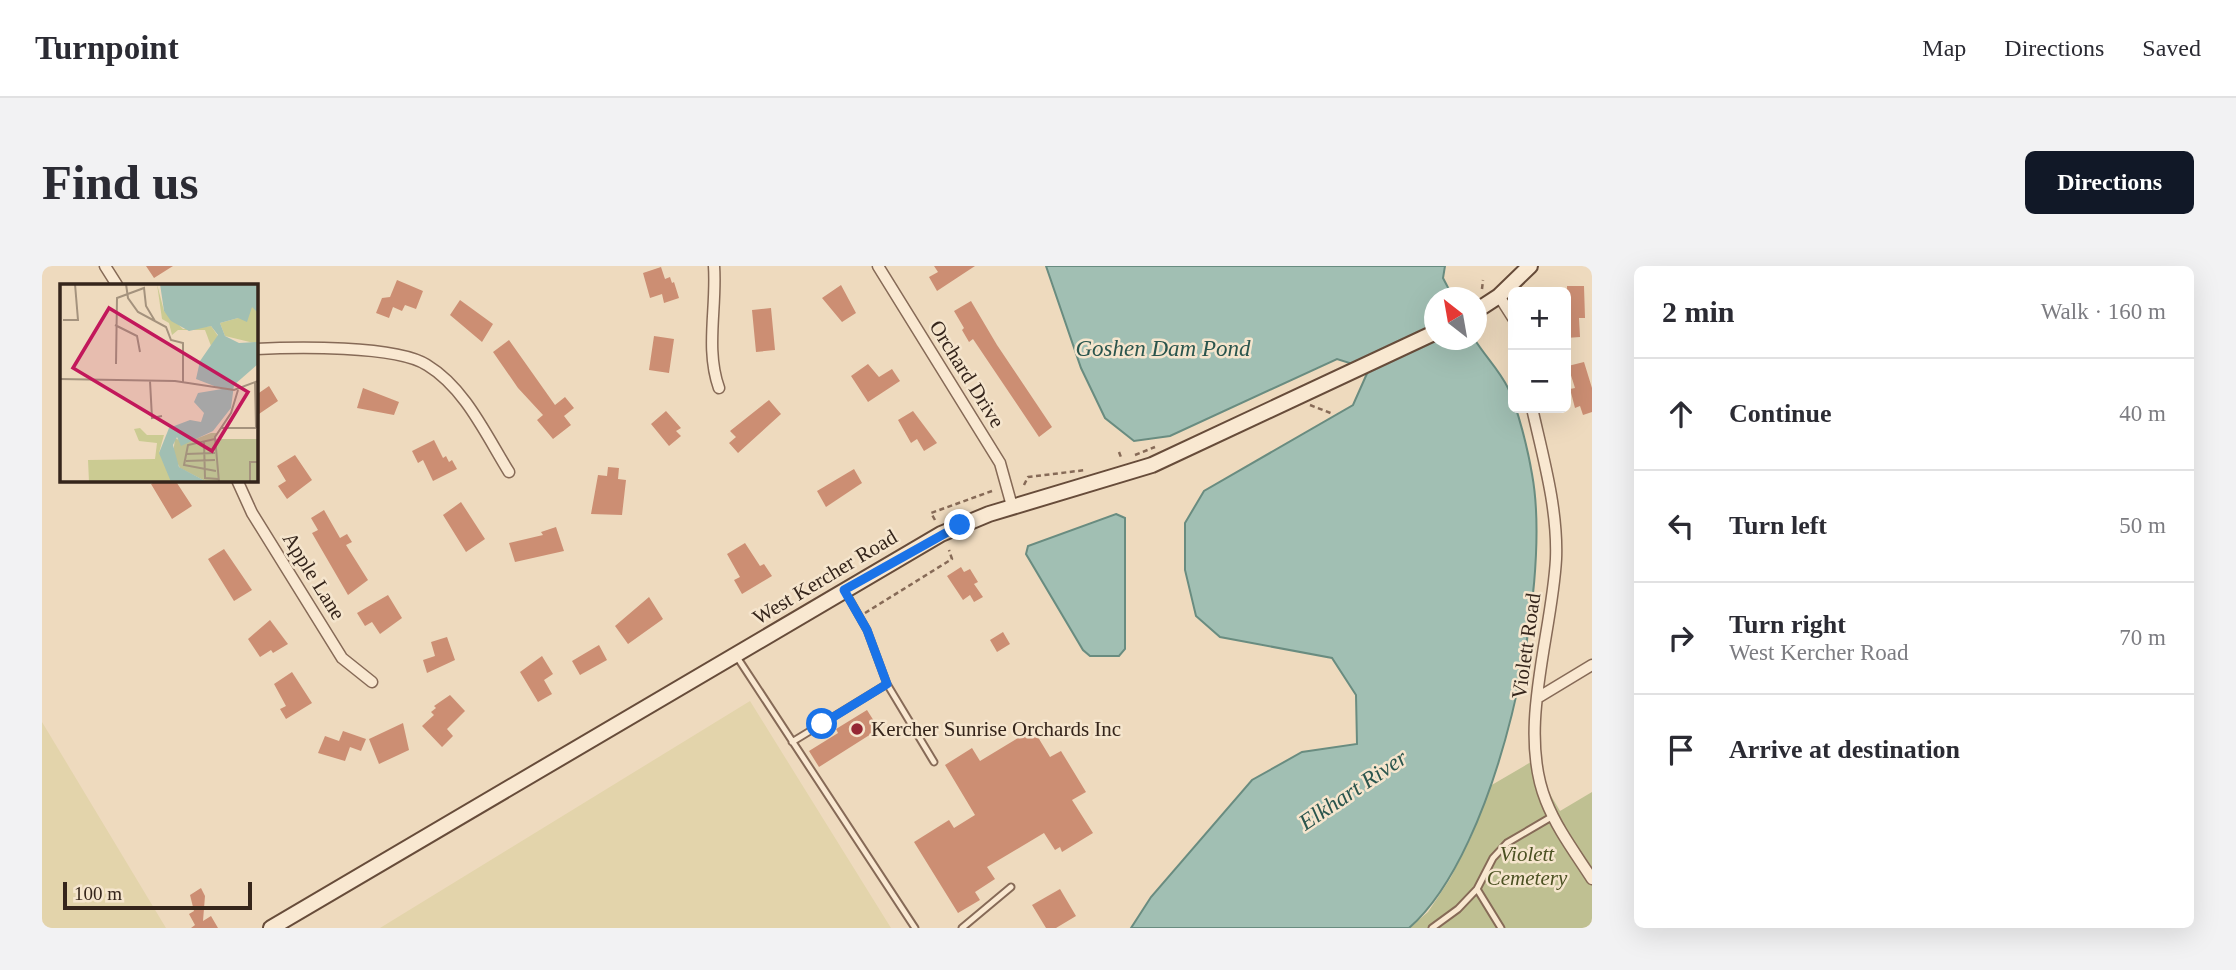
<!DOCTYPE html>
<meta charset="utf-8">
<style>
:root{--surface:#fff;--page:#f2f2f3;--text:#2b2b33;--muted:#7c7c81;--line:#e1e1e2;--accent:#111827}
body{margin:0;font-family:Georgia,serif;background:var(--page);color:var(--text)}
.controls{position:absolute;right:21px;top:21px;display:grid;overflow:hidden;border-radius:10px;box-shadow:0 7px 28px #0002}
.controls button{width:63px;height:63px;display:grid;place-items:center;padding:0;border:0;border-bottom:2px solid var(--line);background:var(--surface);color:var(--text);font:35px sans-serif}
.compass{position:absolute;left:1382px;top:21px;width:63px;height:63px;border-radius:50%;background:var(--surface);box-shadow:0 7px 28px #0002;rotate:329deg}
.scale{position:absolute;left:21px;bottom:18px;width:189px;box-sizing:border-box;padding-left:7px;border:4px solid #35251b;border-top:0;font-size:19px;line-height:24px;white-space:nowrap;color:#35251b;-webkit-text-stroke:5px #f5e5cd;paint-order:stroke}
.stop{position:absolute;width:21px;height:21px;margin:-16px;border:5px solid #1a73e8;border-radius:50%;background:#fff}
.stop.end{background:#1a73e8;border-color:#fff;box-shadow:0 2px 7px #0008}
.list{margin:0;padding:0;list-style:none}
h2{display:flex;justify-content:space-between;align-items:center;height:91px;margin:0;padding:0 28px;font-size:30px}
h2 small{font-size:23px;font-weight:400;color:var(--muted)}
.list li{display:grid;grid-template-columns:46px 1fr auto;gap:21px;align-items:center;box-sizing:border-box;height:112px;padding:0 28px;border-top:2px solid var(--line)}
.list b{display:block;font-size:26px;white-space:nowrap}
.list p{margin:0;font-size:23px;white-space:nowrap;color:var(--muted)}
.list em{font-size:23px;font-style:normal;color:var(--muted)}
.icon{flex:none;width:38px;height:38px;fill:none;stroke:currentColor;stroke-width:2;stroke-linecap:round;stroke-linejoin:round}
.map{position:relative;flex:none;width:1550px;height:662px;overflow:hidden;border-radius:10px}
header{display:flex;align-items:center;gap:42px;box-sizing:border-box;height:98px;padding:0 35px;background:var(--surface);border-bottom:2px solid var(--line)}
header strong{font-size:33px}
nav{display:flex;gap:38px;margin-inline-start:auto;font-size:24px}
.intro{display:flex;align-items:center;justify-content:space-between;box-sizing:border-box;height:168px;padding:0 42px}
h1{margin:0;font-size:49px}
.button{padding:18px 32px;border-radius:10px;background:var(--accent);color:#fff;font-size:24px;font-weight:700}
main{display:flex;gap:42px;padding:0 42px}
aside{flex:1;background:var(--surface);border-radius:10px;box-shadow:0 7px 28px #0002}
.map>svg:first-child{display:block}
</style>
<header>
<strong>Turnpoint</strong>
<nav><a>Map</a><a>Directions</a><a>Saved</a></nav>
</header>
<div class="intro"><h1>Find us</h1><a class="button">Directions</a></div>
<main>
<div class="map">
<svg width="1550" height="662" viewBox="0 0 1550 662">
<rect width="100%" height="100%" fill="#eedabe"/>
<path fill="#e3d4ab" d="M708,435L849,662H338Z
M0,456L124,662H0Z"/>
<path fill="#bfc092" d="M1489,496L1518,545L1550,526V662H1367L1386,646L1408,613L1428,574L1448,520Z"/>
<path fill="#a1bfb3" stroke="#698c80" stroke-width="2" d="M1004,0H1403L1401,12L1411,31L1392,32V74H1433C1443,90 1458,105 1466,122C1476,143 1486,184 1490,208C1511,322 1456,585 1367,662H1089L1109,631L1210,514L1260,486L1315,478L1314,429L1290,392L1178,371L1154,350L1143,304V257L1162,225L1311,139L1327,103L1295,93L1128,170L1092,175L1063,152L1039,102Z
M1074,248L1083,252V383L1077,390H1048L1041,384L984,288L986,280Z"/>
<path fill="#cc8e73" d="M104,0H131L112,12Z
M892,0H933L895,25L887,11L896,6Z
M619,1L623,13L628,11L630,17L632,16L637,32L622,37L620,28L608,32L601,7Z
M355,14L381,25L374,43L363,39L360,45L351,41L347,52L334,47L340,32L348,31Z
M799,19L814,47L800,56L780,32Z
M1525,20H1542L1543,52H1537L1538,71L1524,72Z
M418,34L451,58L440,76L408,49Z
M929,35L955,79L1010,161L997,171L931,73L927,76L920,64L922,62L912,45Z
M729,42L733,84L714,86L710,44Z
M612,70L632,73L627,107L607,104Z
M467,74L513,139L523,131L532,142L522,150L529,159L511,173L495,154L501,149L476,122L451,86Z
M1542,96L1550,122V146L1541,149L1538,140L1533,142L1528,123L1533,122L1526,100Z
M826,98L837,111L850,103L858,115L826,136L809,110Z
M227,120L236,135L214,150V129Z
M321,122L357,136L352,149L315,142Z
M727,134L739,148L696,187L687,177L694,171L688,165Z
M624,145L639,162L634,165L639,170L627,180L609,158Z
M871,145L895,177L882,185L875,173L869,177L856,154Z
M392,174L401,192L404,190L407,196L410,194L415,203L391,215L381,194L376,197L370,185Z
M253,189L270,214L245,233L236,220L244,215L235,200Z
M566,201L577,202L576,213L584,214L580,249L549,248L556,209L565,210Z
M812,203L820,217L784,241L775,225Z
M117,214H133L150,240L130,253L109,218Z
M419,236L443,273L424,286L401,249Z
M282,244L298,272L305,268L310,276L304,279L326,314L306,329L270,267L276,264L269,252Z
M514,261L522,285L473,296L467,277L501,269L499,266Z
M703,277L718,300L722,298L730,310L700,328L692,314L698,311L685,288Z
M182,283L210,324L192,335L166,293Z
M919,301L922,306L928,303L936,316L932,318L941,331L932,336L928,329L921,334L905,310Z
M346,329L360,352L338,368L330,356L323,360L315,347Z
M607,331L621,353L586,378L573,360Z
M228,354L246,378L231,387L229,384L218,391L206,373Z
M961,366L968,378L955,386L948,374Z
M405,371L413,394L385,407L381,394L393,390L389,376Z
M557,379L565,394L538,409L530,395Z
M500,390L511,408L502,414L510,428L496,436L478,406Z
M250,406L270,437L244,453L238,443L244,440L232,418Z
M408,429L423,445L405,463L411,470L400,481L380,460L392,449L389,446L394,442L392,440Z
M825,444L837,463L777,501L767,485L796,467L794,463Z
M361,457L367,484L337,498L327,473Z
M991,463L1008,491L1019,485L1044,526L1030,534L1051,567L1020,586L1018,581L1013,584L1002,567L945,601L953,613L933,626L938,634L916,647L872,576L907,554L912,562L933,549L903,499L930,482L938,495Z
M301,465L324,473L319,485L308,481L303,495L276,487L283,470L297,475Z
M159,622L163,630L161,655L169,650L176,662H149L153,659L147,648L152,645L148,629Z
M1018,623L1034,650L1014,662H1004L990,639Z"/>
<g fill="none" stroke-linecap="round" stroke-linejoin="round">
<defs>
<path id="lane" d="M804,327L825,364L845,418L892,496
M695,391L873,662
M750,476L845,418
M1435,623L1459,662
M920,662L969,621
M1390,662L1416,643L1435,623L1451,592L1465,577L1511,550"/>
<path id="street" d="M63,0L75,19
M672,0C675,41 663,83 677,122
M836,0L958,197L970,240
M1457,30L1471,52
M214,83C252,81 354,79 385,99C423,122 444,169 467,206
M1490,142C1501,191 1516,243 1514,293C1510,369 1475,463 1504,535C1515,563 1534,588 1550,613
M195,214L210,247L300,392L330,416
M1497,431L1550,399"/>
<path id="secondary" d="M1434,45L1457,30L1488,0
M229,662L899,268L947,248L1110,199L1392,67"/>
</defs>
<use href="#lane" stroke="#866a57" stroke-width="9"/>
<use href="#street" stroke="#866a57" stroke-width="13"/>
<use href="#secondary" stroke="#674c3a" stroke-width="18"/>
<path stroke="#866a57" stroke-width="2.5" stroke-dasharray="5 3.5" stroke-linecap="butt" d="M1440,23L1441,14
M1268,139L1291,148
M1077,186L1080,194
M1093,189L1113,181
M982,219L986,211L1044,204
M893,254L889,247L950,225
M823,347L910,293L907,284"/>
<use href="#lane" stroke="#f9e8d1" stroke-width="5"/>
<use href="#street" stroke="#f9e8d1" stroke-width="10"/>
<use href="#secondary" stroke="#f9e8d1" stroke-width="14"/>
</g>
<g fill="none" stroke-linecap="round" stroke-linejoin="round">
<path stroke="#1a73e8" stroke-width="9" d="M780,458L845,418L825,364L802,324L918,259"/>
</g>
<circle fill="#952734" stroke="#f5e5cd" stroke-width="2.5" cx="815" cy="463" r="7"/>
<g text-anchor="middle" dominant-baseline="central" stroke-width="5" stroke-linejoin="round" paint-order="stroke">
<g font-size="21" fill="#35251b" stroke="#f5e5cd">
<text transform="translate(925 108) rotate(58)">Orchard Drive</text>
<text transform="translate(272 310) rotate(58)">Apple Lane</text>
<text transform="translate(783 311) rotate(-31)">West Kercher Road</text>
<text transform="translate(1484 380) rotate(-82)">Violett Road</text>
</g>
<g font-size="21" fill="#35251b" stroke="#f5e5cd" text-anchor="start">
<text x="829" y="463">Kercher Sunrise Orchards Inc</text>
</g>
<g font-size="21" font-style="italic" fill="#4b5122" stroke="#f5e5cd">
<text x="1485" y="588">Violett<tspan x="1485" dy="24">Cemetery</tspan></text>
</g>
<g font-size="23" font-style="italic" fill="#2a554d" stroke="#f5e5cd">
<text x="1121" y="82">Goshen Dam Pond</text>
<text transform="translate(1311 524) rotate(-34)">Elkhart River</text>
</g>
</g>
<g transform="translate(18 18)">
<rect width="198" height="198" fill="#eedabe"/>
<path d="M97,0L104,27L123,45L151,42L158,52L151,62L145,46H118L112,51L109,39L102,35ZM192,22L198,29V60L165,52L160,39L178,34ZM80,144L87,151H104L99,169L132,198H29L28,176L95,175L97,159L79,157L74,145Z" fill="#cbcb92"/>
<path d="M151,149H156V155H198V198H147L120,184L113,171L115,154L125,159Z" fill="#bfc092"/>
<path d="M100,0H198V29L192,23L187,38L178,34L160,39L165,52L179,59L198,58V80L174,101L171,124L153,147L121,162L117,153L113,161L119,183L147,198H111L99,169L109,144L130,136L141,138L144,129L134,118L138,109L162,105L136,95L140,77L158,51L151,42L129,47L111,37L104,27Z" fill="#a1bfb3"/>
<path fill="none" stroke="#a4927d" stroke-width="2" d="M66,0L68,14L78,28L106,43L111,56L123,59V98M3,36H18L15,0M55,41L77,52L80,68M56,80L57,14L84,4L86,22L95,37M0,95L115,97L174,106L198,97M90,97L92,134L102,132M195,98L196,144M161,144H196M155,155L128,161L124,181L156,187M144,158L145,194L158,195M126,170L155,169M126,177L155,176M159,198L155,153L171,129L178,106M190,198V178H198"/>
<path fill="#c2185b" fill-opacity="0.15" stroke="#c2185b" stroke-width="3.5" d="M49,24L188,108L152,167L13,84Z"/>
<rect width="198" height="198" fill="none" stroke="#35251b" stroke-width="3.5"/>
</g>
</svg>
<div class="controls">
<button>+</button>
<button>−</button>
</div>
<svg class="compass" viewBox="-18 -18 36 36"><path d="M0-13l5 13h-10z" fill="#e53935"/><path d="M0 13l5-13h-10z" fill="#7c7c81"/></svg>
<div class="scale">100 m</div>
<div class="stop" style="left:780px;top:458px"></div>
<div class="stop end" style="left:918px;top:259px"></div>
</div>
<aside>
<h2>2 min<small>Walk · 160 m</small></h2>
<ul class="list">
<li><svg class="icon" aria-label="ahead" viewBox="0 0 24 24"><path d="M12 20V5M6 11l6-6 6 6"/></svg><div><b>Continue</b></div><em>40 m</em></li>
<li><svg class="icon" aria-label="left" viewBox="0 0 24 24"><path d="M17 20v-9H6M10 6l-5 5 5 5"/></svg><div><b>Turn left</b></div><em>50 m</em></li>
<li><svg class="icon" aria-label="right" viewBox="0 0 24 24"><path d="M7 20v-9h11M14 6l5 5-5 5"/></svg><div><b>Turn right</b><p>West Kercher Road</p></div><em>70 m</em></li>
<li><svg class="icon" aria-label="arrive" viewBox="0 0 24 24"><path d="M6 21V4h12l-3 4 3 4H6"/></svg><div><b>Arrive at destination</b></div></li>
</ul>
</aside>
</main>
